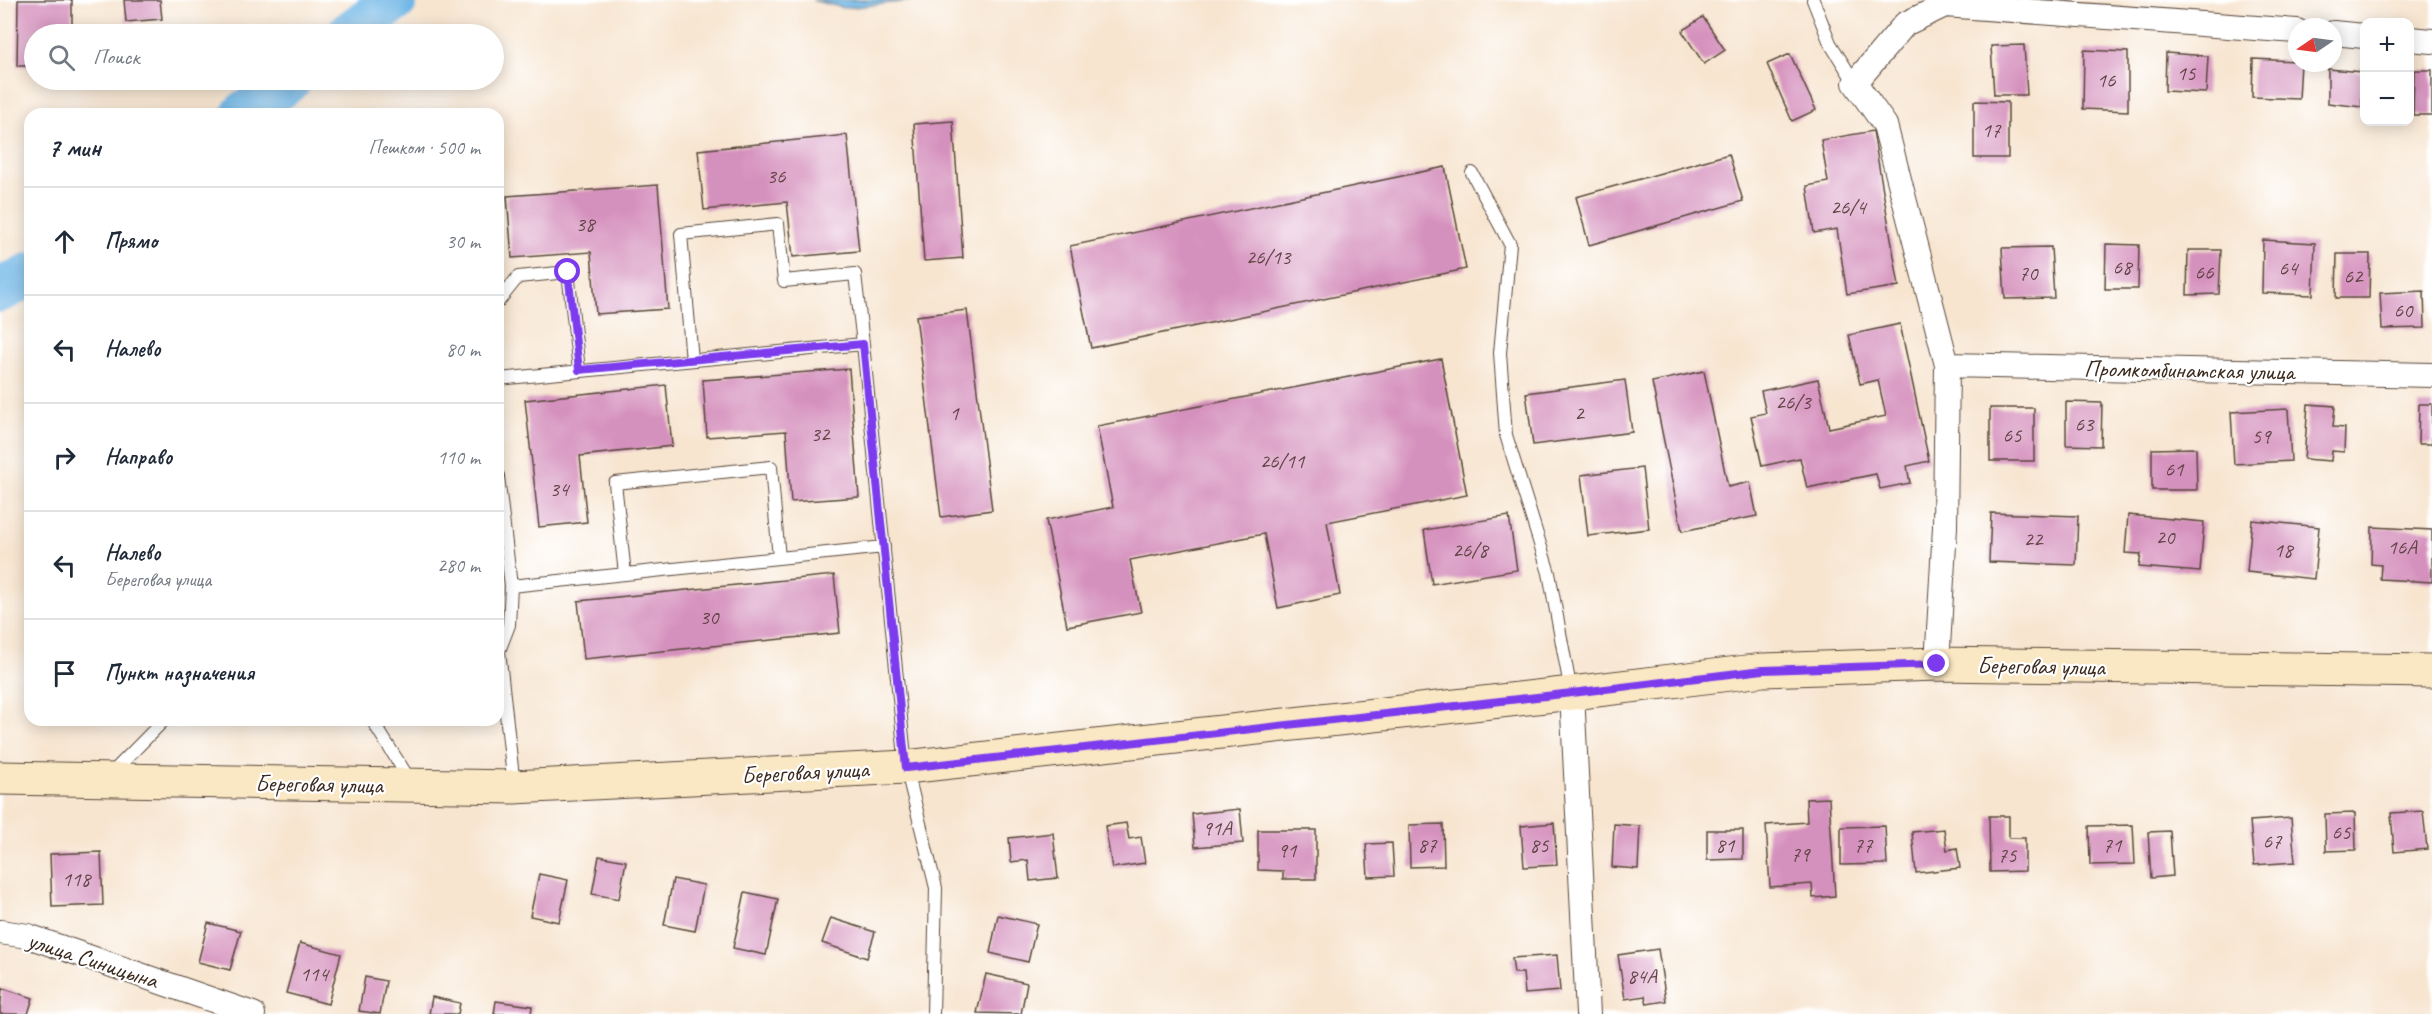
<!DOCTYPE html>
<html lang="ru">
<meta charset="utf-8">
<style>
:root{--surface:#fff;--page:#f6f6f7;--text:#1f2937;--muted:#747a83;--line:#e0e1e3}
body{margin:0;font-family:Caveat,sans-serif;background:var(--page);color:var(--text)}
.controls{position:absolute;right:18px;top:18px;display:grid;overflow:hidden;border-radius:12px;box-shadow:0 3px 15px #0003}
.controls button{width:54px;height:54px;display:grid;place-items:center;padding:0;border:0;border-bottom:2px solid var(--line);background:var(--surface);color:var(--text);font:30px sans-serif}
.compass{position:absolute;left:2288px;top:18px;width:54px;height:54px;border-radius:50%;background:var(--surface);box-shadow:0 3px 15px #0003;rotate:257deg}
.stop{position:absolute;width:18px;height:18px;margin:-14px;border:4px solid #7c3aed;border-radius:50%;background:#fff}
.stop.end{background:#7c3aed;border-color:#fff;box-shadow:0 2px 6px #0008}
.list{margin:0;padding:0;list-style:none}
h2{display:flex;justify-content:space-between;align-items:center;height:78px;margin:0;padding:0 24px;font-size:26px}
h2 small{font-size:20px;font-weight:400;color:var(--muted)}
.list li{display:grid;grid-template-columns:39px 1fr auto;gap:18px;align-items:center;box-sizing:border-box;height:108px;padding:0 24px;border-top:2px solid var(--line)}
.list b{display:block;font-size:22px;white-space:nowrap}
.list p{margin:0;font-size:20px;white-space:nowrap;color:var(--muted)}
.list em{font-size:20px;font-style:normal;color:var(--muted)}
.icon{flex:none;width:33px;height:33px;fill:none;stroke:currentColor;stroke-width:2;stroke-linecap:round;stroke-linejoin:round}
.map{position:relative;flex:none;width:2432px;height:1014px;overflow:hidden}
.search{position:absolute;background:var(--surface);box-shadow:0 3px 15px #0003;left:24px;top:24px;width:480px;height:66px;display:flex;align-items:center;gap:15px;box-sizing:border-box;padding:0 21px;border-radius:33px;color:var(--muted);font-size:22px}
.panel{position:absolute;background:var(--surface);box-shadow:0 3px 15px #0003;left:24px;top:108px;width:480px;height:618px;border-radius:18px}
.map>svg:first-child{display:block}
</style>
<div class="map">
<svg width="2432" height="1014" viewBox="0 0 2432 1014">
<rect width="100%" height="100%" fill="#fff"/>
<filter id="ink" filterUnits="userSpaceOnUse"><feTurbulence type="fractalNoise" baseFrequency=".0167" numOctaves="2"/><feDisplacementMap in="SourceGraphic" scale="12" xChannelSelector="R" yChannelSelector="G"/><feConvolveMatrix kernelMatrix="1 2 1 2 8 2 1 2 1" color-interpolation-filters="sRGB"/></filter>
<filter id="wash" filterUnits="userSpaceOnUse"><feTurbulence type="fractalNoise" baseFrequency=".008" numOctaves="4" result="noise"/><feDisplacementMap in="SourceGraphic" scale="24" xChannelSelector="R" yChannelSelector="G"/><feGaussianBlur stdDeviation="1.35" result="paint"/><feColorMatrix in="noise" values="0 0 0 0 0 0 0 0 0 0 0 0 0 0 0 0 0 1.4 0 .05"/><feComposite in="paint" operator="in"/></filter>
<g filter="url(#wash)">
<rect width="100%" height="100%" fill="#f7e5d0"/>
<path fill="#6eb6e6" stroke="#547082" stroke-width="1.5" d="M812,0H919L844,8Z"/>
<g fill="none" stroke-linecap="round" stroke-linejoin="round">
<path stroke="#6eb6e6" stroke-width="45" d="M349,34L395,0
M244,114L289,80
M0,290L30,275"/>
</g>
<g id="blocks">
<path fill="#d591bd" d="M18,0H72V34H34V59H31V66H17Z
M124,0H160L162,19L126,22Z
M1703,17L1725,50L1704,64L1682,31Z
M2024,45L2027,95H1994L1991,46Z
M2084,50L2128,52V111L2083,109Z
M2166,53L2208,56L2206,93L2165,91Z
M1790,54L1816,110L1792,121L1767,64Z
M2253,59L2297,61V63H2301L2299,99L2252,97Z
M2328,69L2362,72V107L2328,103Z
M2414,70H2432V115H2413Z
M1974,101L2008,102V158H1974Z
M953,121L963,258L924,261L914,124Z
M1873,131L1899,286L1847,294L1837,229L1814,233L1807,186L1828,182L1821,140Z
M847,135L859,251L793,257L787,202L704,210L698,150Z
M1729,154L1743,201L1589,245L1576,197Z
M1445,167L1466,269L1091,348L1070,246Z
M658,185L668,309L596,314L591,252L512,258L507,196Z
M2263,240L2315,243L2313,295L2262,293Z
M2106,244L2139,245L2138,289H2105Z
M2051,247L2054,298L2005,299L2002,248Z
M2188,250H2221L2219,294L2187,295Z
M2337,254H2370L2369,298H2336Z
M2424,291L2425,328L2382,329L2380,293Z
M967,310L992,510L941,517L916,316Z
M1900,324L1929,461L1907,466L1910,483L1880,489L1876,474L1807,488L1800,458L1762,466L1751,416L1766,413L1761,391L1818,379L1829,428L1886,416L1878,380L1860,384L1849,335Z
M1441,359L1467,495L1327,522L1340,595L1278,608L1264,534L1130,560L1141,612L1067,626L1046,520L1113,507L1097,426Z
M849,369L859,497L791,502L786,431L707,437L703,380Z
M1704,371L1728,487L1750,482L1757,516L1682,531L1652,382Z
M1625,380L1632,432L1533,445L1526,393Z
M666,385L672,446L580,456L587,522L539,527L525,400Z
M2066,402L2102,403L2101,446L2066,445Z
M2308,404L2335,406L2333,427L2345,428L2344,452L2332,451L2331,461L2304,459Z
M2419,404H2432V444H2418Z
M1990,408H2034V461H1990Z
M2288,409L2291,461L2234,464L2231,412Z
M2196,448L2197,490H2152V449Z
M1642,468L1649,529L1588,536L1581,475Z
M1991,513L2078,516L2076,565L1989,562Z
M2128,515L2204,522L2200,572L2139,567L2141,554L2125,553Z
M1509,516L1517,570L1432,584L1424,530Z
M2252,520L2319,527L2314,579L2247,572Z
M2372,527L2432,530V582L2380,579L2381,565L2371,564Z
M834,575L840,633L584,659L578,601Z
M1829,798L1835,896L1813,898L1812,884L1770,887L1766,825L1807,822L1806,799Z
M1240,809L1243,843L1195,847L1192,814Z
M2423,811L2427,849L2394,852L2391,813Z
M2355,813L2356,850L2326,851L2325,814Z
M1989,816H2009V838H2025V871L1990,872Z
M2291,818L2295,862L2254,865L2250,821Z
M1126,823L1129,839L1141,837L1145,863L1112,868L1105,826Z
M1554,823L1557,865L1524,867L1521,826Z
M1443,824L1444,866L1410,867L1409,825Z
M1614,824L1640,826L1638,869L1612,867Z
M2133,825L2135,864L2090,865L2089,826Z
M1885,826L1887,864L1841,865V827Z
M1944,829L1947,850L1957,848L1960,868L1916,873L1912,832Z
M1258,830H1316V879H1283V871L1258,870Z
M1707,830H1743V859L1707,860Z
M2170,831L2173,876L2151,878L2148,832Z
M1053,833L1058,878L1030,881L1028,860L1011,862L1009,838Z
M1392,843L1394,876L1368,877L1366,844Z
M101,852L103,905L52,907L50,854Z
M599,856L626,861L619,899L592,894Z
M539,874L568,880L559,922L530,916Z
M673,879L704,885L695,931L664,925Z
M745,892L778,899L766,955L733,948Z
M998,915L1037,924L1028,962L990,953Z
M831,918L875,932L867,958L822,943Z
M208,923L241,931L230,970L198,962Z
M300,943L341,954L328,1004L286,993Z
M1658,949L1666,1001L1647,1004L1645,996L1625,999L1618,955Z
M1557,955L1560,991L1525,994L1523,973H1514L1512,958Z
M986,974L1027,983L1021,1014L977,1013Z
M365,977L386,981L380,1014L359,1011Z
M2,988L33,998L28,1014H0Z
M432,997L460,1003L458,1014H429Z
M496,1001L532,1006L531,1014H494Z"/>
</g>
</g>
<g filter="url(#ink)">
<use href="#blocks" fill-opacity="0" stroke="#574639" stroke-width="1.5"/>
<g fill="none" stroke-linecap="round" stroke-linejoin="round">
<defs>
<path id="service" d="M1813,0L1830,43L1855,83
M1472,173L1510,244L1500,353L1506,435L1549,573L1571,692
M498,302L518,277L568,272L579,370
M692,360L681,234L778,224L784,281L855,274L863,344
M498,379L863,344L906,767L936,888L933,1014
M498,476L511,586L509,625L499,651L514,786
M625,574L615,483L771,467L779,558
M511,586L884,547
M372,720L411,782
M110,775L164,720"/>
<path id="minor" d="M2333,33L2364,36
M2410,39L2432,41
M1947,365L2432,375
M1937,664L1945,527L1947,365L1885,125L1855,83L1905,24L1945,5L2297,31
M1572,693L1588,1014
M0,932L28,936L253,1014"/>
<path id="secondary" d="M0,778L514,787L906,767L1572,693L1763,670L1937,664L2432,671"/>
</defs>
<use href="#service" stroke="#574639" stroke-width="14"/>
<use href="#minor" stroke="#574639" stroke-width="26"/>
<use href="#secondary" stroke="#574639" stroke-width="35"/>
<use href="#service" stroke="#fff" stroke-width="12"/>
<use href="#minor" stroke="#fff" stroke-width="24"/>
<use href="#secondary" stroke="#fae7c3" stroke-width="33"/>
</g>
</g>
<g fill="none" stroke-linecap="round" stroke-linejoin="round" filter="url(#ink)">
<path stroke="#7c3aed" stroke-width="8" d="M568,272L579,370L863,344L906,768L1572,693L1763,670L1937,664"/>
</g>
<g text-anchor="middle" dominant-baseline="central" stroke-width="4.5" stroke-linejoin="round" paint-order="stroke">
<g font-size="21" fill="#624446">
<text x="2186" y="73">15</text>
<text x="2106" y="80">16</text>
<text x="1991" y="130">17</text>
<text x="776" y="176">36</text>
<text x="1848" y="207">26/4</text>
<text x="585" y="224">38</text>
<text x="1268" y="257">26/13</text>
<text x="2122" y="267">68</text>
<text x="2288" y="268">64</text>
<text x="2204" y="272">66</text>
<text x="2028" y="273">70</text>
<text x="2353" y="276">62</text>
<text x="2403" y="310">60</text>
<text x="1793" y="402">26/3</text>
<text x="954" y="413">1</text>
<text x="1579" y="413">2</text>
<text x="2084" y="424">63</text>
<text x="820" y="434">32</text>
<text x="2012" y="435">65</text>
<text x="2261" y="436">59</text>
<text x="1282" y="461">26/11</text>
<text x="2174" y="469">61</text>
<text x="559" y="489">34</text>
<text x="2165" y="537">20</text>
<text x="2033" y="539">22</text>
<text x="2402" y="547">16А</text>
<text x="1470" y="550">26/8</text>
<text x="2283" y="550">18</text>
<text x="709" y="617">30</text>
<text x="1217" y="828">91А</text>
<text x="2341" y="832">65</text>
<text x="2272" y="841">67</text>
<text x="1427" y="845">87</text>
<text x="1539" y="845">85</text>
<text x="1725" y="845">81</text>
<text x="1863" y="845">77</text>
<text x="2112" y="845">71</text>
<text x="1287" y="850">91</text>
<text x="1800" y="854">79</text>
<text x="2007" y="855">75</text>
<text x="76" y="879">118</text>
<text x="314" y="974">114</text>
<text x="1642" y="976">84А</text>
</g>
<g font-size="24" fill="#3b2a1e" stroke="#fff">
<text transform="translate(2189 370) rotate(1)">Промкомбинатская улица</text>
<text transform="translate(2041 666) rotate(1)">Береговая улица</text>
<text transform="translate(805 772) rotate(-3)">Береговая улица</text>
<text transform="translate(319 784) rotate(1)">Береговая улица</text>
<text transform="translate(93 960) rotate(18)">улица Синицына</text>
</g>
</g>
</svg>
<div class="controls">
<button>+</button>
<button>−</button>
</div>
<svg class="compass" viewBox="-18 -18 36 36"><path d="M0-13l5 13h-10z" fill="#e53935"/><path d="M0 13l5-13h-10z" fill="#747a83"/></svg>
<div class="stop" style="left:568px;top:272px"></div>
<div class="stop end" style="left:1937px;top:664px"></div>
<div class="search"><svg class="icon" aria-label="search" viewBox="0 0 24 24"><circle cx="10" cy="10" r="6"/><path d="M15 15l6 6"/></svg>Поиск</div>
<section class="panel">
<h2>7 мин<small>Пешком · 500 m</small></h2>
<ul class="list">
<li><svg class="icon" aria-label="ahead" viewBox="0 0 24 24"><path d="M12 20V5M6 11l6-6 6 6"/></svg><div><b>Прямо</b></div><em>30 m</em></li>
<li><svg class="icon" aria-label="left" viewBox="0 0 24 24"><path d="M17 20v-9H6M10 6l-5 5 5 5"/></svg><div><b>Налево</b></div><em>80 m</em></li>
<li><svg class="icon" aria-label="right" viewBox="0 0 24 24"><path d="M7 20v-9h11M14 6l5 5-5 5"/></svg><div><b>Направо</b></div><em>110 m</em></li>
<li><svg class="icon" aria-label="left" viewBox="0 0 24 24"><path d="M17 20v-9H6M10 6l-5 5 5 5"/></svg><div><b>Налево</b><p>Береговая улица</p></div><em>280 m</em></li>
<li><svg class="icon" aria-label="arrive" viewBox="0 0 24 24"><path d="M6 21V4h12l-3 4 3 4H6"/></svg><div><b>Пункт назначения</b></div></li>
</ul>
</section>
</div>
